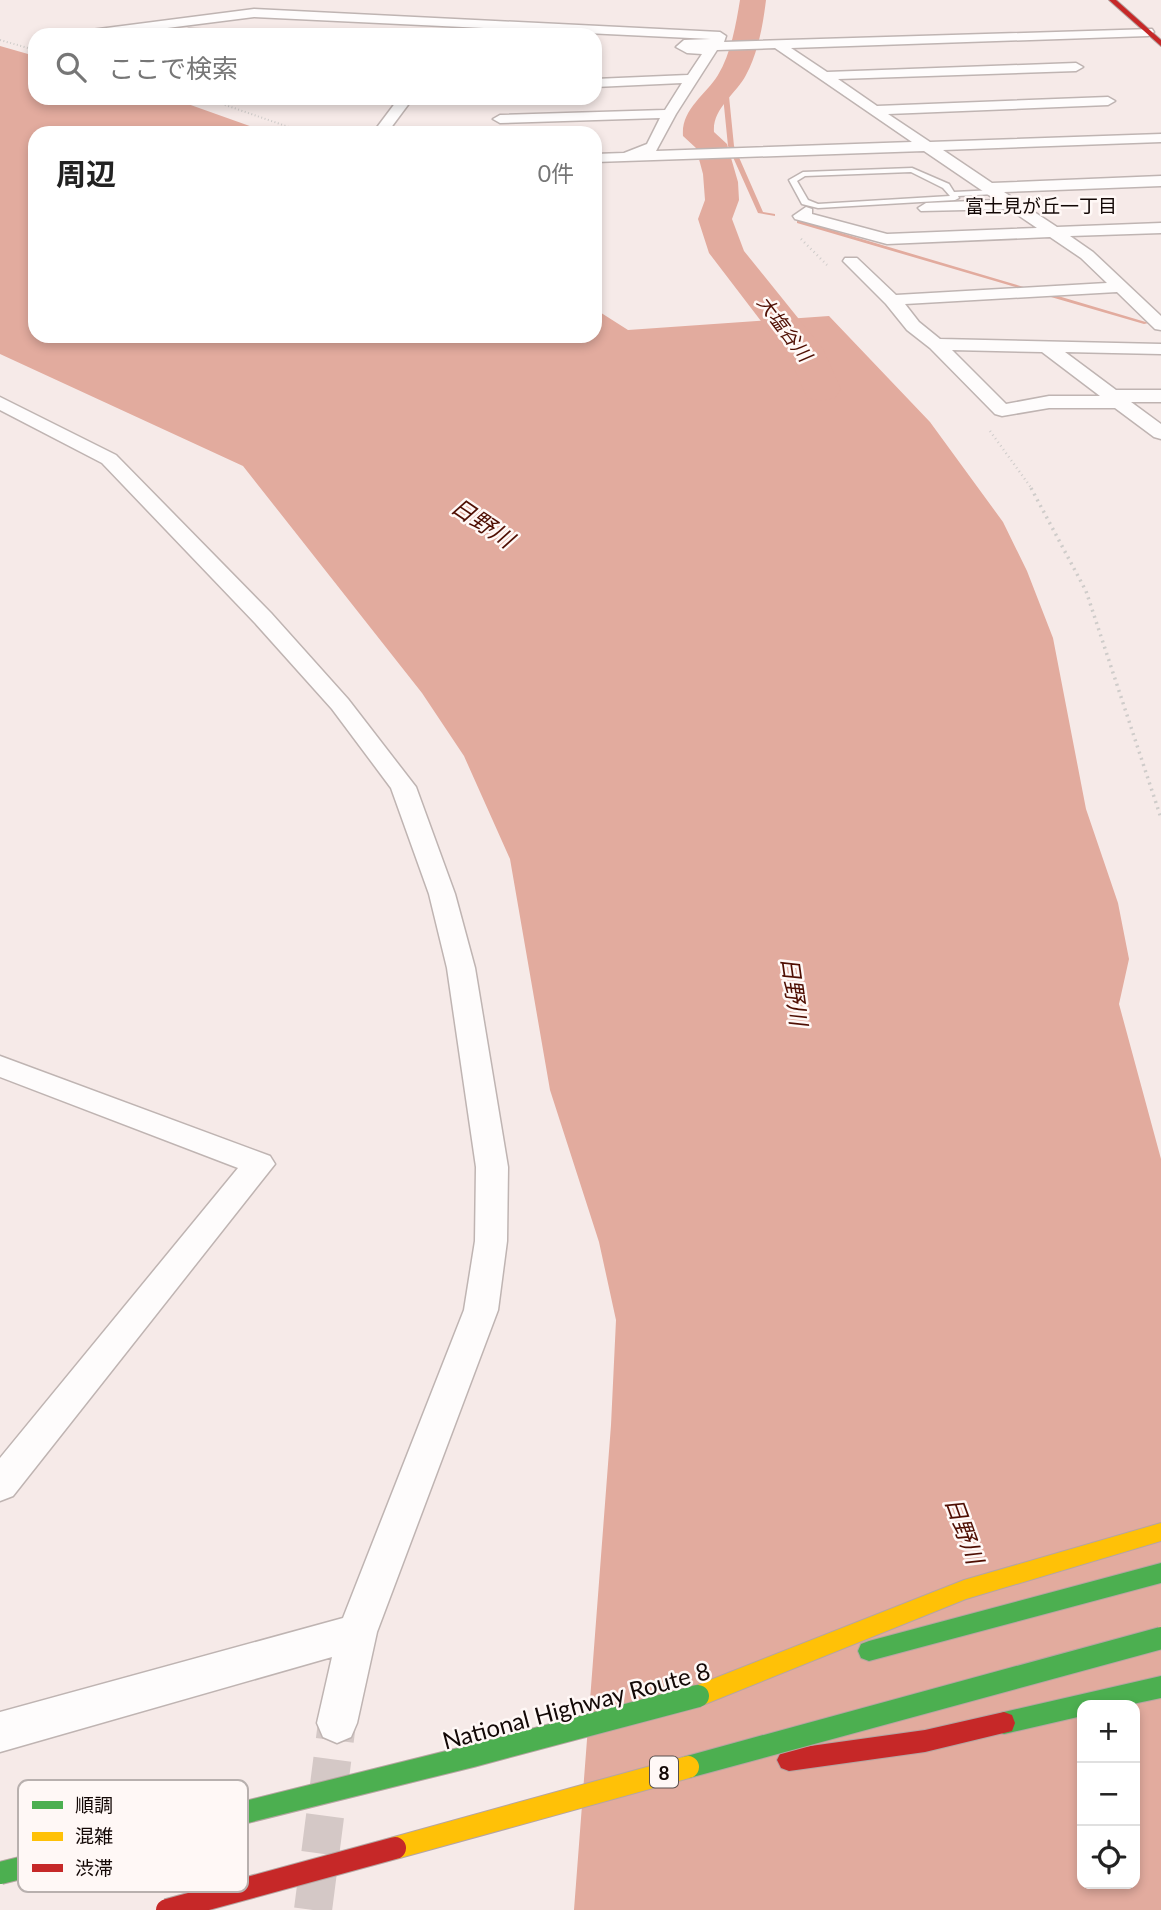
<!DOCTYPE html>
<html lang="ja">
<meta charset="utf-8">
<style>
:root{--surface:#fff;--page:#f6f6f6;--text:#222;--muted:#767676;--line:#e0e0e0}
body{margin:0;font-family:Lato,"Noto Sans JP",sans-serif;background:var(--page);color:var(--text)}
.controls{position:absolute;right:21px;bottom:21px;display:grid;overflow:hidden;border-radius:14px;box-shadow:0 4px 10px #0003}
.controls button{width:63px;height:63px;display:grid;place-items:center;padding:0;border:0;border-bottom:2px solid var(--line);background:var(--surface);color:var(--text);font:35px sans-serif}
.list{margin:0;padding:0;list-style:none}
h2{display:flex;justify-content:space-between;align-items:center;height:91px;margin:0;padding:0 28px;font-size:30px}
h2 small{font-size:23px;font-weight:400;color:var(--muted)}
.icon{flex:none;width:38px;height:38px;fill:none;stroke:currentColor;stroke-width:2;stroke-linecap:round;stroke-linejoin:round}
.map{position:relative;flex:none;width:1161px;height:1910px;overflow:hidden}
.search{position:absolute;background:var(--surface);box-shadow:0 4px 10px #0003;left:28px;top:28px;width:574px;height:77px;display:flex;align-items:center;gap:18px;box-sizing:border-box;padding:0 24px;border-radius:21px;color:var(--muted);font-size:26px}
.panel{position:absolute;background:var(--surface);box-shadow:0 4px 10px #0003;left:28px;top:126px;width:574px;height:217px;border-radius:21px}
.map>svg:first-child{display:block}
</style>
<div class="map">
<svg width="1161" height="1910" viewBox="0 0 1161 1910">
<rect width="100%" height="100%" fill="#f6eae8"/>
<path fill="#e2ab9e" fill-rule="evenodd" d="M0,46L35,56V98H171L269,133H35V336H595V309L628,330L829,316L930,422L1003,522L1027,571L1053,638L1086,809L1118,903L1129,959L1119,1004L1161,1159V1910H574L611,1425L616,1320L599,1242L550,1090L510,859L464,756L422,693L243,466L0,354ZM1082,1705H1135V1884H1082Z"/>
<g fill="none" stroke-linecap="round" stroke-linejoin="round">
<path fill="#e2ab9e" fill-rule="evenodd" d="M725,84L728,86L734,146L763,212L775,214V216L758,213L728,146L722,86Z
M797,221H801L1034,290L1029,291L797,223Z
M1044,293H1048L1149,323L1144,324L1044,295Z"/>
<path fill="#e2ab9e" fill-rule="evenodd" d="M740,0H766C763,25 758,53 746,75C736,94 712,109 714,132L727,144L738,182L739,200L732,219L744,251L823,349L841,389L835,398L821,401L807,398L790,359L709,253L698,219L705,200L703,174L696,148L683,136C681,109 705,96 718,75C731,54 736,24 740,0Z"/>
<path stroke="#d4c8c6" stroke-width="38" stroke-dasharray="38 19" stroke-linecap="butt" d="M313,1910L337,1723"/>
<defs>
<path id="lane" d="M912,168L949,184L954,192L995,190L999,192L995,194L958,196L959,198L955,200L818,208L802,204L789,180L803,172ZM911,172L943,188L950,196L818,204L808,200L797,181L805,176Z"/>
<path id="street" d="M254,9L720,32L726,36L724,42L1152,29L1154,32L1148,36L791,48L827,72L1076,63L1083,67L1076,71L838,79L877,106L1108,97L1115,101L1108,105L888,114L930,142L1161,134V142L943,150L992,183L1161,176V186L1004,192L1057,227L1161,223V233L1070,236L1093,252L1161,316V330L1155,329L1117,292L905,304L919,322L940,339L1161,344V354L1065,352L1116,390H1161V402H1131L1161,424V439L1154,437L1115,408H1049L1002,416L995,414L930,348L907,330L886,304L843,261L845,258H857L896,295L1107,283L1081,258L1050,237L887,244L795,219L793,216L806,207L812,209V214L887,234L1037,228L1009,209L921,211L918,208L926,203L996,200L924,151L595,162V154L624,153L647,144L660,118L500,123L493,119L500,115L665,110L682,83L595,87V79L688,75L702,54L687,53L676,47L684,40L711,39L254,17L112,35L85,34L91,30ZM775,48L912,142L656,151L676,114L717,50ZM952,350L1042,352L1100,396H1049L1006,404Z
M189,29L239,31L245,35H184L185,30Z
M399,98H413L390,129L395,133H377L375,130Z
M0,397L116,455L271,613L348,699L416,787L455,894L475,968L508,1167L507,1241L498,1310L377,1632L357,1723L351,1737L337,1743L323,1737L317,1723L332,1657L0,1752V1712L343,1618L464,1310L475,1241L476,1167L447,968L429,894L391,788L332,709L255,623L102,463L0,410Z
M0,1056L270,1156L275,1164L13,1496L0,1501V1458L238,1168L0,1077Z"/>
<path id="fast" d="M1161,1563V1583L869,1661L861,1658L858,1651L861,1644L869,1641Z
M1161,1676V1698L1128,1705H1082V1716L1004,1734L996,1731L993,1723L996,1715L1004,1712Z"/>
<path id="slow" d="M1161,1523V1541L966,1599L698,1707L690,1704L687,1696L690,1688L964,1580Z"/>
<path id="jam" d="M1109,0H1116L1161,40V46Z
M1004,1712L1012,1715L1015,1723L1012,1731L925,1752L789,1771L781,1768L777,1760L781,1752L789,1749L925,1730Z"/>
</defs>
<use href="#lane" stroke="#bfb4b2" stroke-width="3"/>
<use href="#street" stroke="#bfb4b2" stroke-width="3"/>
<use href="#fast" stroke="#b5a5a2" stroke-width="2"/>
<use href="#slow" stroke="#b5a5a2" stroke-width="2"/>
<use href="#jam" stroke="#b5a5a2" stroke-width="2"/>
<path stroke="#cfccca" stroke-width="2" stroke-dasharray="1 2.5" stroke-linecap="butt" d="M0,40L35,50
M205,98L306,133"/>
<path stroke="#cfccca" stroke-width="2.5" stroke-dasharray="1 3.5" stroke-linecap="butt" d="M801,239L827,265
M990,431L1032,489"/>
<path stroke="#cfccca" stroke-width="3.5" stroke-dasharray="2 4.5" stroke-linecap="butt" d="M1031,488L1086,591L1161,818"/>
<use href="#lane" fill="#fefcfc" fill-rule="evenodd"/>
<use href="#street" fill="#fefcfc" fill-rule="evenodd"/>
<use href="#fast" fill="#4caf50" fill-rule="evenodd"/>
<use href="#slow" fill="#ffc107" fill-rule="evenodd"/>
<use href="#jam" fill="#c62828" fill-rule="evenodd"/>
<defs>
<path id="fast-bridge" d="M688,1767L1161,1638
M0,1873L472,1756L698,1696"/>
<path id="slow-bridge" d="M395,1848L688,1767"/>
<path id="jam-bridge" d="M167,1910L395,1848"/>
</defs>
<use href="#fast-bridge" stroke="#b5a5a2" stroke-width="24" stroke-linecap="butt"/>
<use href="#slow-bridge" stroke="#b5a5a2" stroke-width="24" stroke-linecap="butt"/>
<use href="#jam-bridge" stroke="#b5a5a2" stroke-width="24" stroke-linecap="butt"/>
<use href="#fast-bridge" stroke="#4caf50" stroke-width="22"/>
<use href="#slow-bridge" stroke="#ffc107" stroke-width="22"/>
<use href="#jam-bridge" stroke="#c62828" stroke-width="22"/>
</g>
<g text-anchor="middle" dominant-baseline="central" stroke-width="5" stroke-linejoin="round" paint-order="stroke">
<g font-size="19" fill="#130806" stroke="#fff8f6">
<text x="1041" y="205">富士見が丘一丁目</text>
</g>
<g font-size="19" font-style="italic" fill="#4f0e02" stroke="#fff8f6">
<text transform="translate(785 328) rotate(53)">大塩谷川</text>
</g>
<rect fill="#fff8f6" stroke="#5a504e" stroke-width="2" x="650" y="1756.5" width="28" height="31" rx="5"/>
<g font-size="19" font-weight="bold" fill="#130806">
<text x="664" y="1772">8</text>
</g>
<g font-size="23" font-style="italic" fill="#4f0e02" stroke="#fff8f6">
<text transform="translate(483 522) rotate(34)">日野川</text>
<text transform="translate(795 991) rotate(82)">日野川</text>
<text transform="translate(965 1530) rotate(70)">日野川</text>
</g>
<g font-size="24" fill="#130806" stroke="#fff8f6">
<text transform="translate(576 1705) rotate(-15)">National Highway Route 8</text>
</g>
</g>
<rect x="18" y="1780" width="230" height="112" rx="10" fill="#fff8f6" stroke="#b8b0ae" stroke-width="2"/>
<rect x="32" y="1801" width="31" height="8" fill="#4caf50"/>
<rect x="32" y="1832" width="31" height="9" fill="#ffc107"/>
<rect x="32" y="1864" width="31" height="8" fill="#c62828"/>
<g font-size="19" fill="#130806">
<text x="75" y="1812">順調</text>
<text x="75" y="1843">混雑</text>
<text x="75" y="1875">渋滞</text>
</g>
</svg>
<div class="controls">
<button>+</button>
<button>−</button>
<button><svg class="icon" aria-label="locate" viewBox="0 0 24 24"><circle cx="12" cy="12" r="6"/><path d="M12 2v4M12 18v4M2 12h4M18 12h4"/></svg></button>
</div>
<div class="search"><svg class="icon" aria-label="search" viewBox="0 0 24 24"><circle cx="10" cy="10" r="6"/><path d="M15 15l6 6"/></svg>ここで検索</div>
<section class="panel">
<h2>周辺<small>0件</small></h2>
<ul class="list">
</ul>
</section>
</div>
